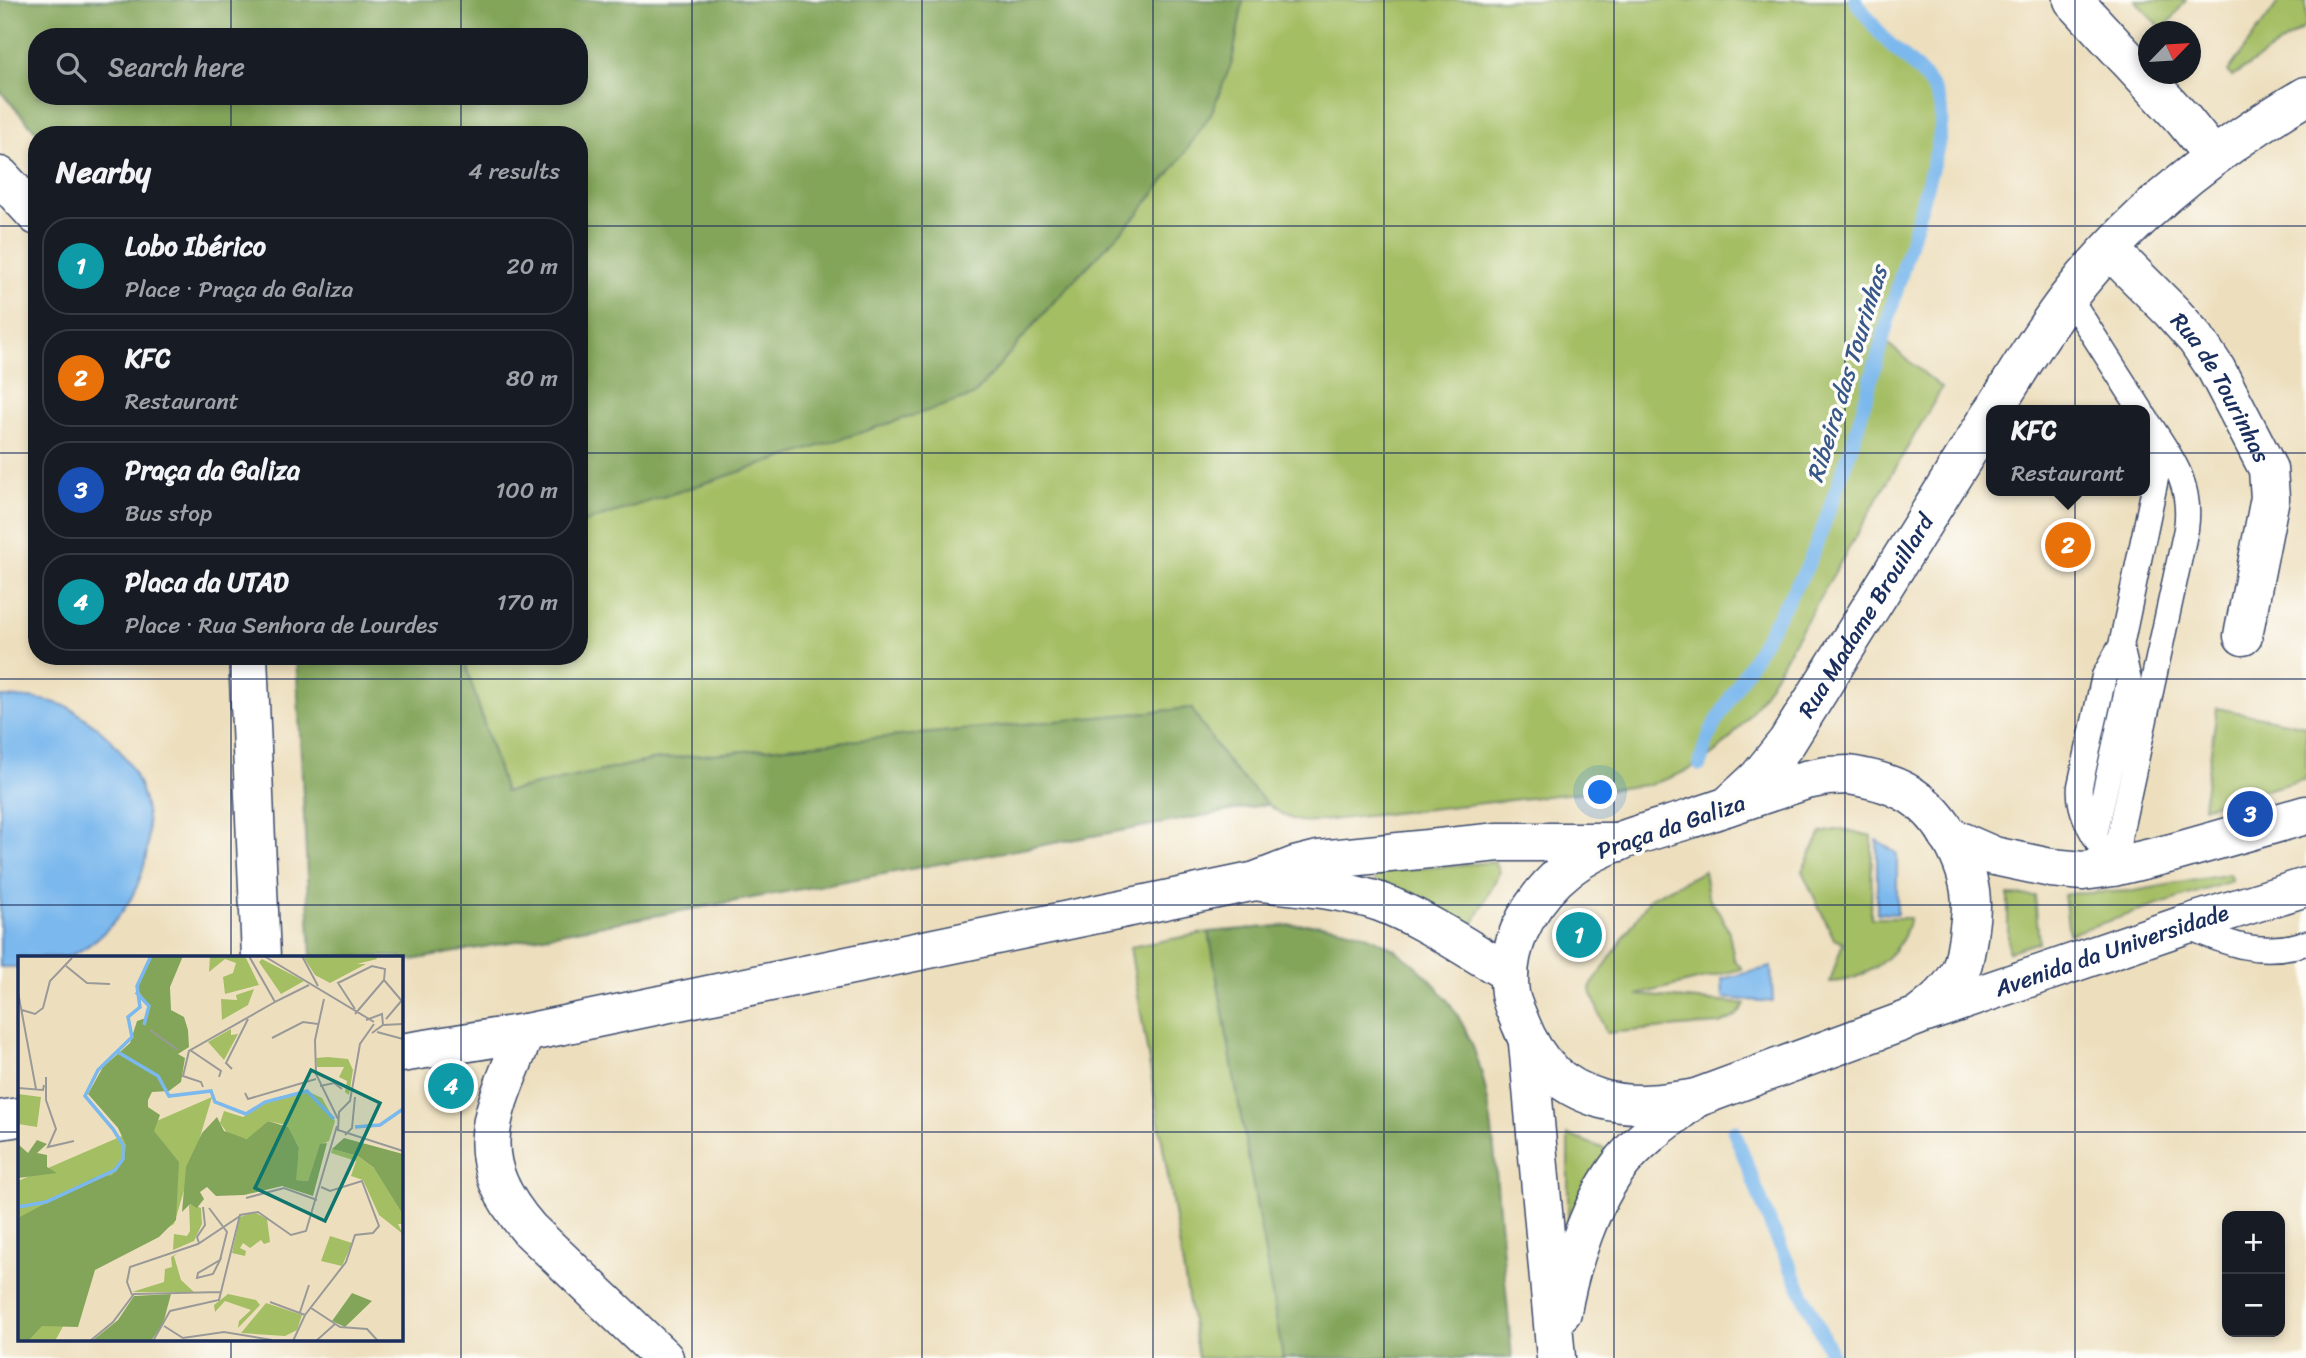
<!DOCTYPE html>
<meta charset="utf-8">
<style>
:root{--surface:#171b24;--page:#242831;--text:#f1f3f6;--muted:#9ea1a6;--line:#363941;--accent:#1f6fb2}
body{margin:0;font-family:Sriracha,sans-serif;background:var(--page);color:var(--text)}
.controls{position:absolute;right:21px;bottom:21px;display:grid;overflow:hidden;border-radius:14px;box-shadow:0 4px 10px #0003}
.controls button{width:63px;height:63px;display:grid;place-items:center;padding:0;border:0;border-bottom:2px solid var(--line);background:var(--surface);color:var(--text);font:35px sans-serif}
.compass{position:absolute;left:2138px;top:21px;width:63px;height:63px;border-radius:50%;background:var(--surface);box-shadow:0 4px 10px #0003;rotate:65deg}
.you{position:absolute;left:1601px;top:793px;width:24px;height:24px;margin:-18px;border:5px solid #fff;border-radius:50%;background:#1a73e8;box-shadow:0 0 0 10px #1a73e833}
.badge{display:grid;place-items:center;width:46px;height:46px;border-radius:50%;background:var(--accent);color:#fff;font-size:23px;font-weight:700}
.pin{position:absolute;translate:-50% -50%;border:4px solid #fff;box-shadow:0 2px 7px #0006}
.popup{position:absolute;left:1986px;top:405px;width:164px;height:91px;box-sizing:border-box;display:grid;place-content:center;border-radius:14px;background:var(--surface);filter:drop-shadow(0 2px 5px #0005);font-size:23px;white-space:nowrap;color:var(--muted)}
.popup b{font-size:26px;color:var(--text)}
.popup::after{content:'';position:absolute;left:50%;top:100%;margin-left:-14px;border:14px solid transparent;border-top-color:var(--surface)}
.list{margin:0;padding:0;list-style:none}
h2{display:flex;justify-content:space-between;align-items:center;height:91px;margin:0;padding:0 28px;font-size:30px}
h2 small{font-size:23px;font-weight:400;color:var(--muted)}
.list li{display:grid;grid-template-columns:46px 1fr auto;gap:21px;align-items:center;box-sizing:border-box;height:98px;margin:0 14px 14px;padding:0 14px;border:2px solid var(--line);border-radius:28px}
.list b{display:block;font-size:26px;white-space:nowrap}
.list p{margin:0;font-size:23px;white-space:nowrap;color:var(--muted)}
.list em{font-size:23px;font-style:normal;color:var(--muted)}
.icon{flex:none;width:38px;height:38px;fill:none;stroke:currentColor;stroke-width:2;stroke-linecap:round;stroke-linejoin:round}
.map{position:relative;flex:none;width:2306px;height:1358px;overflow:hidden}
.search{position:absolute;background:var(--surface);box-shadow:0 4px 10px #0003;left:28px;top:28px;width:560px;height:77px;display:flex;align-items:center;gap:18px;box-sizing:border-box;padding:0 24px;border-radius:28px;color:var(--muted);font-size:26px}
.panel{position:absolute;background:var(--surface);box-shadow:0 4px 10px #0003;left:28px;top:126px;width:560px;height:539px;border-radius:28px}
.map>svg:first-child{display:block}
</style>
<div class="map">
<svg width="2306" height="1358" viewBox="0 0 2306 1358">
<rect width="100%" height="100%" fill="#fdfcf7"/>
<filter id="ink" filterUnits="userSpaceOnUse"><feTurbulence type="fractalNoise" baseFrequency=".0143" numOctaves="2"/><feDisplacementMap in="SourceGraphic" scale="14" xChannelSelector="R" yChannelSelector="G"/><feConvolveMatrix kernelMatrix="1 2 1 2 8 2 1 2 1" color-interpolation-filters="sRGB"/></filter>
<filter id="wash" filterUnits="userSpaceOnUse"><feTurbulence type="fractalNoise" baseFrequency=".00686" numOctaves="4" result="noise"/><feDisplacementMap in="SourceGraphic" scale="28" xChannelSelector="R" yChannelSelector="G"/><feGaussianBlur stdDeviation="1.57" result="paint"/><feColorMatrix in="noise" values="0 0 0 0 0 0 0 0 0 0 0 0 0 0 0 0 0 1.4 0 .05"/><feComposite in="paint" operator="in"/></filter>
<g filter="url(#wash)">
<rect width="100%" height="100%" fill="#eddfbe"/>
<path fill="#a4be64" stroke="#607661" stroke-width="2" d="M1243,0H1855C1864,13 1874,27 1885,39C1904,59 1929,74 1939,101C1944,117 1940,134 1937,150L1882,339L1942,388L1765,692C1732,743 1707,769 1647,785L1321,821C1314,821 1306,822 1299,821C1255,810 1215,744 1191,708L652,760L505,792L463,656H579V524L973,396L1055,300L1138,214L1232,62Z
M2135,0H2186L2163,31Z
M2280,0H2306V26L2232,77L2228,71Z
M2217,708L2306,726V779L2203,807Z
M1841,829L1872,836L1871,918H1910C1902,954 1866,981 1830,982L1843,942L1834,939L1802,871L1821,833Z
M1494,862L1500,871L1472,927L1375,884V872Z
M1704,871L1708,896L1722,917L1729,933L1734,959L1742,969L1637,995L1745,1004C1740,1015 1731,1020 1719,1024L1606,1033L1590,988L1650,898Z
M2229,874L2232,881L2069,934L2064,894L2134,891Z
M2008,895L2035,896L2039,942L2008,952Z
M1209,932L1283,1358H1198L1130,947Z
M1568,1135L1608,1150L1568,1230Z"/>
<path fill="#83a55a" stroke="#4f6a5c" stroke-width="2" fill-rule="evenodd" d="M0,0H1243L1232,62L1211,114L1177,164L1138,214L1055,300L973,396L579,524V135H39L0,91ZM37,37H579V96H37Z
M296,656H463L505,792L652,760L1191,708L1229,765L1268,804L401,962V957H311Z
M1303,924C1344,924 1379,935 1411,962C1491,1027 1491,1114 1499,1209C1503,1259 1508,1308 1512,1358H1283L1209,932Z"/>
<path fill="#7ab8ed" stroke="#4a74a6" stroke-width="2" d="M0,697C23,697 46,698 68,707C74,710 80,715 86,719C155,764 170,861 113,923C100,937 84,951 66,957H19V967H0Z
M1877,840L1897,854V914L1877,913Z
M1771,967L1773,1002L1723,998L1722,979Z"/>
<g fill="none" stroke-linecap="round" stroke-linejoin="round">
<path stroke="#7ab8ed" stroke-width="14" d="M1700,765L1704,749L1713,727L1806,569L1821,533L1854,439L1937,150C1940,134 1944,117 1939,101C1929,74 1904,59 1885,39C1874,27 1864,13 1855,0
M1734,1131L1771,1226L1833,1358"/>
</g>
</g>
<g filter="url(#ink)">
<g fill="none" stroke-linecap="round" stroke-linejoin="round">
<defs>
<path id="service" d="M2069,297L2141,410
M2095,835L2129,681L2121,646
M2113,867L2186,529C2193,481 2169,455 2145,417
M2113,867C2099,842 2077,816 2080,786L2104,676L2121,646L2163,445
M2184,925C2227,944 2259,957 2306,943"/>
<g id="minor">
<path d="M2073,0L2183,119L2213,156"/>
<path d="M0,176L37,216"/>
<path id="s1" d="M2110,250L2171,311L2196,339L2216,369L2268,469L2270,498L2243,636"/>
<path d="M248,656L261,957"/>
<path d="M401,1053L525,1033"/>
<path d="M0,1120L19,1117"/>
</g>
<path id="tertiary" d="M1261,882C1301,887 1342,889 1380,902C1425,919 1467,949 1509,973
M664,1358L529,1229C465,1155 493,1112 525,1033L1256,881L1295,866L1319,860L1499,842H1619"/>
<g id="secondary">
<path d="M1994,410C2017,373 2040,334 2067,299C2131,215 2216,149 2306,96"/>
<path id="s2" d="M1728,806L1758,778L1787,742L1991,414"/>
</g>
<g id="primary">
<path d="M1849,775C1873,779 1899,785 1919,801C1947,822 1971,870 1971,905C1971,915 1969,926 1968,937C1966,947 1965,959 1961,969C1951,990 1935,1003 1918,1016L1696,1098C1665,1103 1632,1108 1601,1099C1559,1086 1536,1063 1520,1022C1517,1013 1511,1003 1510,993C1504,950 1526,908 1556,879C1592,844 1645,833 1690,819C1729,806 1767,793 1806,780L1827,776Z"/>
<path d="M1948,836L1994,856L2051,868L2083,871L2113,867L2172,853L2306,815"/>
<path id="s3" d="M1926,1013L2184,925L2306,887"/>
<path d="M1528,1043L1556,1358"/>
<path d="M1562,1312C1570,1264 1591,1201 1622,1162C1642,1137 1671,1118 1696,1098"/>
</g>
</defs>
<use href="#service" stroke="#3a496c" stroke-width="27"/>
<use href="#minor" stroke="#3a496c" stroke-width="41"/>
<use href="#tertiary" stroke="#3a496c" stroke-width="41"/>
<use href="#secondary" stroke="#3a496c" stroke-width="41"/>
<use href="#primary" stroke="#3a496c" stroke-width="41"/>
<use href="#service" stroke="#fff" stroke-width="24"/>
<use href="#minor" stroke="#fff" stroke-width="38"/>
<use href="#tertiary" stroke="#fff" stroke-width="38"/>
<use href="#secondary" stroke="#fff" stroke-width="38"/>
<use href="#primary" stroke="#fff" stroke-width="38"/>
</g>
</g>
<path fill="none" stroke="#1b2f5e" stroke-width="2" stroke-opacity="0.55" d="M231,0V37M461,0V37M692,0V1358M922,0V1358M1153,0V1358M1384,0V1358M1614,0V1358M1845,0V1358M2075,0V1358M231,96V135M461,96V135M0,226H37M579,226H2306M0,453H37M579,453H2306M231,656V957M461,656V1358M0,679H2306M0,905H2306M0,1132H19M401,1132H2306M231,1339V1358"/>
<g text-anchor="middle" dominant-baseline="central" stroke-width="7" stroke-linejoin="round" paint-order="stroke">
<g font-size="23" fill="#1b2f5e" stroke="#fdfcf7">
<text stroke="none"><textPath href="#s1" startOffset="178">Rua de Tourinhas</textPath></text>
<text stroke="none"><textPath href="#s2" startOffset="236">Rua Madame Brouillard</textPath></text>
<text transform="translate(1671 827) rotate(-19)">Praça da Galiza</text>
<text stroke="none"><textPath href="#s3" startOffset="196">Avenida da Universidade</textPath></text>
</g>
<g font-size="24" font-style="italic" fill="#385889" stroke="#fdfcf7">
<text transform="translate(1847 374) rotate(-73)">Ribeira das Tourinhas</text>
</g>
</g>
<g transform="translate(18 956)">
<rect width="385" height="385" fill="#eddfbe"/>
<path d="M192,0H227L241,29L207,38L205,21L215,17L218,7L207,3L191,16ZM285,0H358L359,3L339,8H348L312,27L297,19ZM244,3L286,25L263,38L241,6ZM236,33L230,49L204,64L203,43L219,44L218,39ZM213,73V79L220,78L206,104L190,86ZM310,101L330,103L335,114L331,139L327,136L329,125L321,121L326,111H299L298,102ZM289,135L304,142L317,165L311,185L302,189L290,225L277,224L281,192L268,169L250,165L230,183L210,178L202,167L206,155L225,161L247,146ZM0,138L23,141L19,171L0,168ZM194,141L156,268L76,314L37,385H0V225ZM314,193L340,200L357,213L385,259V268H380L385,278L361,259L345,224L333,220L338,205L313,197ZM171,248L183,252L184,268L176,285L155,294L156,278L169,280L172,275ZM236,256L249,263L252,286L246,288L243,284L232,292L225,287L222,292L228,295L227,300L214,297L222,261ZM312,280L334,287L324,310L303,305ZM160,297L156,300L163,324L176,336H114L146,326L147,313L154,311L153,301ZM210,338L238,344L242,349L220,372L221,365L233,354L207,345L197,356L196,349ZM248,347L284,359L279,374L267,380L223,377Z" fill="#a4be64"/>
<path d="M134,0H165L152,31L153,54L166,61L170,74L171,91L160,98L167,102L163,126L151,135L134,136L130,144V151L142,159L136,175L161,206L158,264L141,281L77,314L60,371L24,370L10,385H0V262L75,222L94,219L106,204L108,189L100,172L70,138L85,111L112,87L119,65L128,62L130,49L119,33ZM199,161L206,175L229,183L250,165L270,171L281,192L278,224L290,225L302,188L309,187L295,240L264,230L226,239L198,240L189,231L182,236L186,243L179,252L172,248L164,256L168,211L184,177ZM326,182L385,198V259L356,212L340,200L314,193ZM19,184L29,188L19,197L29,199V211L39,217L0,222V188L10,197ZM334,337L354,345L327,371L314,365ZM153,338L145,368L133,385H74L100,364L116,340Z" fill="#83a55a"/>
<path fill="none" stroke="#7ab8ed" stroke-width="3.5" d="M118,36L131,50L126,69M98,95L140,120L151,140L193,135L197,146L228,158L247,146L289,135L316,163M337,171L362,169L385,153M0,251L28,246L97,214L105,203V189L95,173L67,140L80,114L114,81L110,61L122,51L119,30L133,0"/>
<path fill="none" stroke="#999998" stroke-width="2" d="M25,0H75M231,0L257,46L291,29M246,0L356,66M284,0L300,30M48,10L69,27L92,28M366,24L383,44M0,36L18,133M306,43L297,84L298,118L320,163M337,53L320,27L354,10L367,13L366,24M4,54L17,58L25,52L32,25L54,2M337,58L366,24M368,63L385,43M348,64L364,58L365,69M356,68L342,88L332,145L321,156L320,174L385,195M132,74L160,94M359,76L385,83M354,77L365,69L385,68M254,82L285,66L300,68M172,94L203,115L201,121M214,113L208,107L230,63M28,121V144L38,173L30,191L56,185M302,130L316,127L324,133M185,131L183,126L165,120L171,95L257,46M0,132L25,134L26,129M227,137L230,143L298,123M327,179L334,172L337,141M228,242L266,232L299,244M191,252L209,276L202,304M181,287L179,281L187,269L185,251M202,304L195,318L179,322L180,317ZM114,339L109,326L112,311L180,288L222,260M252,346L287,359M293,352L322,371L349,373L360,385M282,356L291,329M146,370L165,382L206,376L254,384M72,385L95,366L116,338L203,336M135,385L152,355L201,344L222,259L240,256L273,279L288,275L319,170M275,385L287,359L328,306L337,279L355,277L361,270L344,225L312,235L303,231M298,385L317,368"/>
<path fill="#0f766e" fill-opacity="0.15" stroke="#0f766e" stroke-width="3.5" d="M293,114L362,147L307,265L237,232Z"/>
<rect width="385" height="385" fill="none" stroke="#1b2f5e" stroke-width="3.5"/>
</g>
</svg>
<div class="controls">
<button>+</button>
<button>−</button>
</div>
<svg class="compass" viewBox="-18 -18 36 36"><path d="M0-13l5 13h-10z" fill="#e53935"/><path d="M0 13l5-13h-10z" fill="#9ea1a6"/></svg>
<div class="you"></div>
<div class="pin badge" style="left:1579px;top:935px;background:#0f9aa8">1</div>
<div class="pin badge" style="left:2068px;top:545px;background:#e8710a">2</div>
<div class="popup"><b>KFC</b>Restaurant</div>
<div class="pin badge" style="left:2250px;top:814px;background:#1a4fb4">3</div>
<div class="pin badge" style="left:451px;top:1086px;background:#0f9aa8">4</div>
<div class="search"><svg class="icon" aria-label="search" viewBox="0 0 24 24"><circle cx="10" cy="10" r="6"/><path d="M15 15l6 6"/></svg>Search here</div>
<section class="panel">
<h2>Nearby<small>4 results</small></h2>
<ul class="list">
<li><span class="badge" style="background:#0f9aa8">1</span><div><b>Lobo Ibérico</b><p>Place · Praça da Galiza</p></div><em>20 m</em></li>
<li><span class="badge" style="background:#e8710a">2</span><div><b>KFC</b><p>Restaurant</p></div><em>80 m</em></li>
<li><span class="badge" style="background:#1a4fb4">3</span><div><b>Praça da Galiza</b><p>Bus stop</p></div><em>100 m</em></li>
<li><span class="badge" style="background:#0f9aa8">4</span><div><b>Placa da UTAD</b><p>Place · Rua Senhora de Lourdes</p></div><em>170 m</em></li>
</ul>
</section>
</div>
